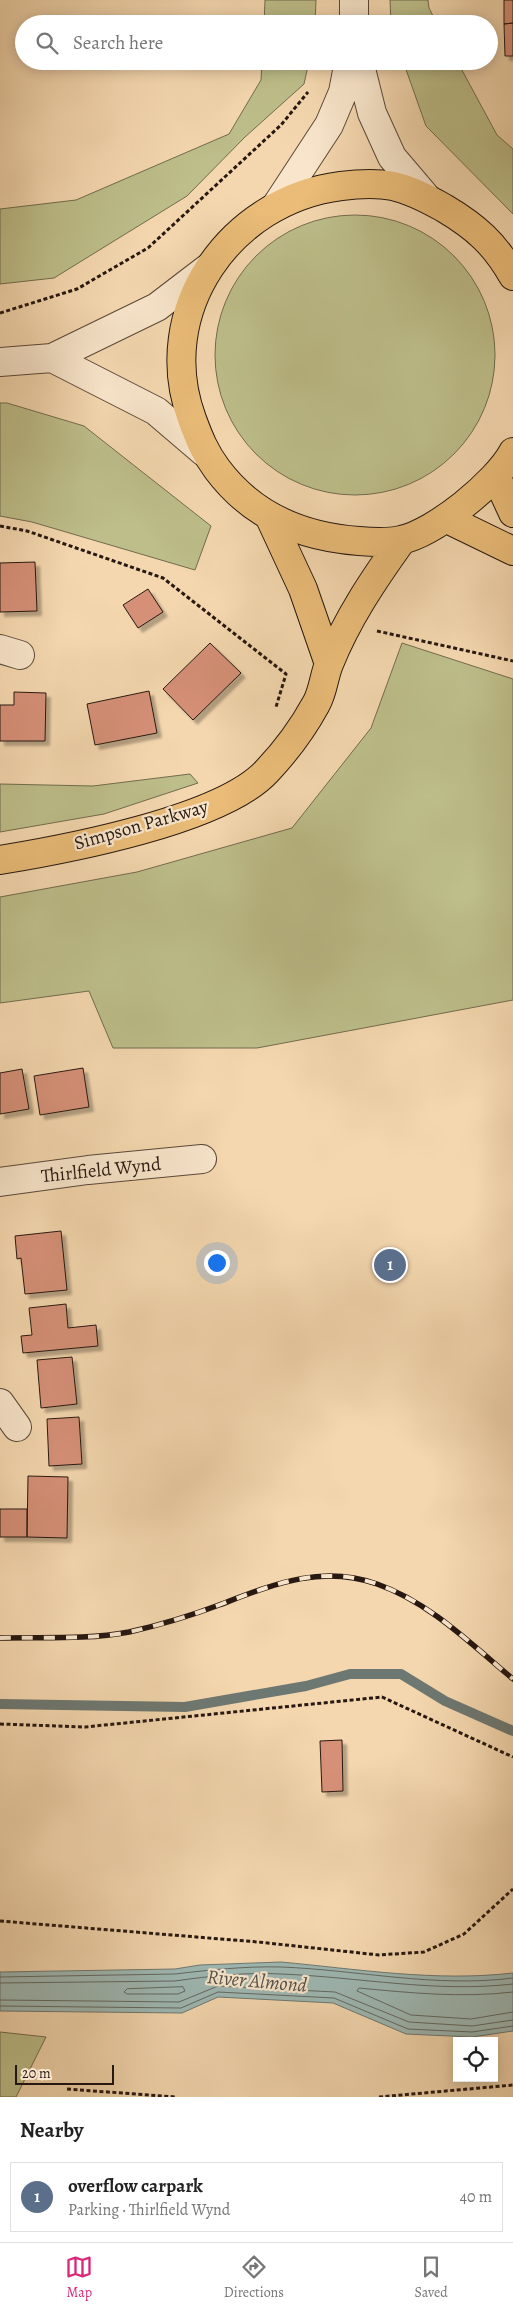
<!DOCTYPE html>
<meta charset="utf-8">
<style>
:root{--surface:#fff;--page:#f6f6f6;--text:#222;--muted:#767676;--line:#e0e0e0;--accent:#db2777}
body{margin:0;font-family:Alegreya,serif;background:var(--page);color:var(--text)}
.controls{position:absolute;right:15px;bottom:15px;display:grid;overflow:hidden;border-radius:0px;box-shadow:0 2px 12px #0003}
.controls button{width:45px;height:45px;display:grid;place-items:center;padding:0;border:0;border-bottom:1px solid var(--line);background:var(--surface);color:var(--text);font:25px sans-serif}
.scale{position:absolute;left:15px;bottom:12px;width:99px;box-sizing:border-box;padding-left:5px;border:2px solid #271811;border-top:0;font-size:14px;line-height:18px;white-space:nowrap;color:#271811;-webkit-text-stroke:4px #f8e5cb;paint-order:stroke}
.you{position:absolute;left:216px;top:1262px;width:18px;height:18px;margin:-12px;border:4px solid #fff;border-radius:50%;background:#1a73e8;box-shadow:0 0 0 8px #1a73e833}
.badge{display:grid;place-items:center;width:32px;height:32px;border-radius:50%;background:var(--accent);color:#fff;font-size:16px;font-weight:700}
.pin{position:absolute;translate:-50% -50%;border:2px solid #fff;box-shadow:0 1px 5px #0006}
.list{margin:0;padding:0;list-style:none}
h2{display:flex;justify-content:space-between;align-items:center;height:65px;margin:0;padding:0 20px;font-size:21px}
h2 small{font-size:16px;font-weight:400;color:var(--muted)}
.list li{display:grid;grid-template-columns:32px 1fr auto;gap:15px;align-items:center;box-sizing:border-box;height:70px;margin:0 10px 10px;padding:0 10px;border:1px solid var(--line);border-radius:0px}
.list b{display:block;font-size:19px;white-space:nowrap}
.list p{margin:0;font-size:16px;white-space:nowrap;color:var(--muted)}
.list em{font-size:16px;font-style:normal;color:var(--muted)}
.icon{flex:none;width:28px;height:28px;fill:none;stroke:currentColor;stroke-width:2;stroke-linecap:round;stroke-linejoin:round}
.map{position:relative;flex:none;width:513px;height:2097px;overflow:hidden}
.search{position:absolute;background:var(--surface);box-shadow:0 2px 12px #0003;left:15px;right:15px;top:15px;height:55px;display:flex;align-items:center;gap:12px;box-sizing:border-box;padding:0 18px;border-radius:28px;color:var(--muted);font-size:19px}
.sheet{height:145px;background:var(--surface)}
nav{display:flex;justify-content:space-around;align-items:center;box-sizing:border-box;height:70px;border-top:1px solid var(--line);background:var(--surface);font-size:14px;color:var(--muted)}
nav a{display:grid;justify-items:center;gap:2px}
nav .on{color:var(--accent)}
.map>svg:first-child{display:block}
</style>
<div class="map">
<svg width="513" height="2097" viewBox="0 0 513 2097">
<defs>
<filter id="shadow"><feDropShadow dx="4.5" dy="4.5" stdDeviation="1" flood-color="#0004"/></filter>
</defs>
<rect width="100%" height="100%" fill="#f4d7af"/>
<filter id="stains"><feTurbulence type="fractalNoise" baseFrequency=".004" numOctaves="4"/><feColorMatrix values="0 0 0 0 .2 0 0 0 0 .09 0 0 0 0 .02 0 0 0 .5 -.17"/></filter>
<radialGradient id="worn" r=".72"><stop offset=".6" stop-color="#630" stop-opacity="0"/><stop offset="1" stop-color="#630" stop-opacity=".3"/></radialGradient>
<path fill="#bdbe8a" stroke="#726b4e" d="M265,0H316L315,24H264Z
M390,0H428L429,8L437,24H391Z
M262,61H309L304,84L245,137L187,196L54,278L0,284V209L76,200L229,134L261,80Z
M403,61H457L497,135L513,149V214L426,126Z
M215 355a140 140 0 1 1 280 0a140 140 0 1 1-280 0Z
M0,403H7L84,426L211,526L195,570L32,522L0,516Z
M402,643L513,679V1000L257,1048H113L89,991L0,1003V897L137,872L292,828L371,728Z
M190,774L198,783L104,814L0,832V784L93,786Z
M0,2032L46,2037L16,2097H0Z"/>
<path fill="#9eb8b3" stroke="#6e7872" d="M281,1962C357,1969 436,1982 513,1973V2031L472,2037L406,2034L333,2003L218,1997L182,2013L0,2011V1972L175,1969L200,1965Z"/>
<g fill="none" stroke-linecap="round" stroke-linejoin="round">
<path stroke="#626862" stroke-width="1" d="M0,1977L175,1974C209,1970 246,1966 281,1967C359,1970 435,1988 513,1978
M0,1983L175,1981C210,1976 246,1972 281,1974C359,1977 435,1993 513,1984
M183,1987L185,1991L178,1994H127L124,1992L127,1989Z
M513,1992C462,1998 411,1993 359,1988L357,1991L411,2015L471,2019L513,2012
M0,2000L179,2002L218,1986L335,1992L409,2022L472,2026L513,2020
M0,2006L181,2008L218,1992L334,1998L408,2029L472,2032L513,2026"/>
<path stroke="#6e7872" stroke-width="10" d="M0,1704L185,1707L306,1686L350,1674H401L445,1701L513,1731"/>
</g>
<path fill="#d69078" stroke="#271811" filter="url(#shadow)" d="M504,0H513V23L504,24Z
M513,23V56H505L504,24Z
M35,562L37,611L0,612V563Z
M148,589L163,612L138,628L123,605Z
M210,643L241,673L193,720L163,689Z
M149,691L157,733L95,745L87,704Z
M14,692L46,693L45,741H0V705H14Z
M83,1068L89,1107L40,1115L34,1076Z
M22,1069L29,1109L0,1114V1073Z
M61,1231L67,1290L25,1294L21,1258L17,1259L15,1236Z
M66,1304L68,1328L96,1325L98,1346L23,1353L21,1336L32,1335L29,1308Z
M72,1357L77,1404L41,1408L37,1360Z
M79,1417L82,1464L49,1466L47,1419Z
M28,1476L68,1477L67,1538L27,1537Z
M0,1509H27V1537H0Z
M342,1740L343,1791L322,1792L320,1741Z"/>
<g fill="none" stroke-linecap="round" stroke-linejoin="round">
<defs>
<path id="minor" d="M354,24V0
M359,61L372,113L392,157L426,197
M276,206L329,125L343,92L349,61
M52,358L156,411L204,452
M0,362L52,358L157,307L208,268
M0,649L20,655
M0,1182L88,1170L202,1159
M0,1403L17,1427"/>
<path id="major" d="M513,276C495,244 476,227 444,208C428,199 411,190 393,186C377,183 357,184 341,186C230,200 152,311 192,419C199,438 205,453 217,469C252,516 301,537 359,541C371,542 388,543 401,540C435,533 497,482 513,452
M496,476L513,513
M270,518L303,589L329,664
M447,519L513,551
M0,860C67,849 222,820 267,771C285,752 304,726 316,704C323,692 324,676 329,664C347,619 374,579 402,540"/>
</defs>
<use href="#minor" stroke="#5a4838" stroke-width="30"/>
<use href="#major" stroke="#271811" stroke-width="30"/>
<path stroke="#271811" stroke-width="3" stroke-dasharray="4 2.5" stroke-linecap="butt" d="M0,313L77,289L148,248L281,125L308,92
M0,526L27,531L163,578L286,674L276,707
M377,631L513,661
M0,1724L85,1727L382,1697L513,1757
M0,1921L258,1942L379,1955L424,1952L464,1934L513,1889
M67,2089L176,2097
M379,2097L513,2085"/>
<use href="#minor" stroke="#f8e5cb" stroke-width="28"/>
<use href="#major" stroke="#eabc78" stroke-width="28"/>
<defs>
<path id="rail" d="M0,1638C42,1637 87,1640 129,1632C160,1625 190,1616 219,1605C272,1585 320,1564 377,1584C429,1602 471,1644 513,1679"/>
</defs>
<use href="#rail" stroke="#271811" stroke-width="5.5"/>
<use href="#rail" stroke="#f8e5cb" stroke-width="4" stroke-dasharray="11" stroke-linecap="butt"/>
</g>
<g text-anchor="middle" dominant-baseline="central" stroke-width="4.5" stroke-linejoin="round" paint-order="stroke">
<g font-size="19" fill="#271811" stroke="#f8e5cb">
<text transform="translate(141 825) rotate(-16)">Simpson Parkway</text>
<text transform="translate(101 1170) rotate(-6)">Thirlfield Wynd</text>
</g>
<g font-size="20" font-style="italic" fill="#51504a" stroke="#f8e5cb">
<text transform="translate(257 1981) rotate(5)">River Almond</text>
</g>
</g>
<rect width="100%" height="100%" filter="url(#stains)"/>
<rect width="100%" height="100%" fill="url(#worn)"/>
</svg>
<div class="controls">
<button><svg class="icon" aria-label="locate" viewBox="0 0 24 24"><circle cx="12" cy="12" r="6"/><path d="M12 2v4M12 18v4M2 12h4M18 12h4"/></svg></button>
</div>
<div class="scale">20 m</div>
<div class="you"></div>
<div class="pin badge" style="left:390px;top:1265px;background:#5c6f8a">1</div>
<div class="search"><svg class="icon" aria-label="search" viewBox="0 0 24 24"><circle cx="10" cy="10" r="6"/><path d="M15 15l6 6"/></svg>Search here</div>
</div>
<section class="sheet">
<h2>Nearby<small></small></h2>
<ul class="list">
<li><span class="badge" style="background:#5c6f8a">1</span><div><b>overflow carpark</b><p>Parking · Thirlfield Wynd</p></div><em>40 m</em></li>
</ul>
</section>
<nav>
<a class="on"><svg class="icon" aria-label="map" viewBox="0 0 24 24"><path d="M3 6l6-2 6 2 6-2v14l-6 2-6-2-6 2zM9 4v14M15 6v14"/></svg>Map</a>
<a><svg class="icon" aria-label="directions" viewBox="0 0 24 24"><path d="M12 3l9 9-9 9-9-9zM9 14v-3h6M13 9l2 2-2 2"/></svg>Directions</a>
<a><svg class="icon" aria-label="saved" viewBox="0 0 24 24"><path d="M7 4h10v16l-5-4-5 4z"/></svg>Saved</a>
</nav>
